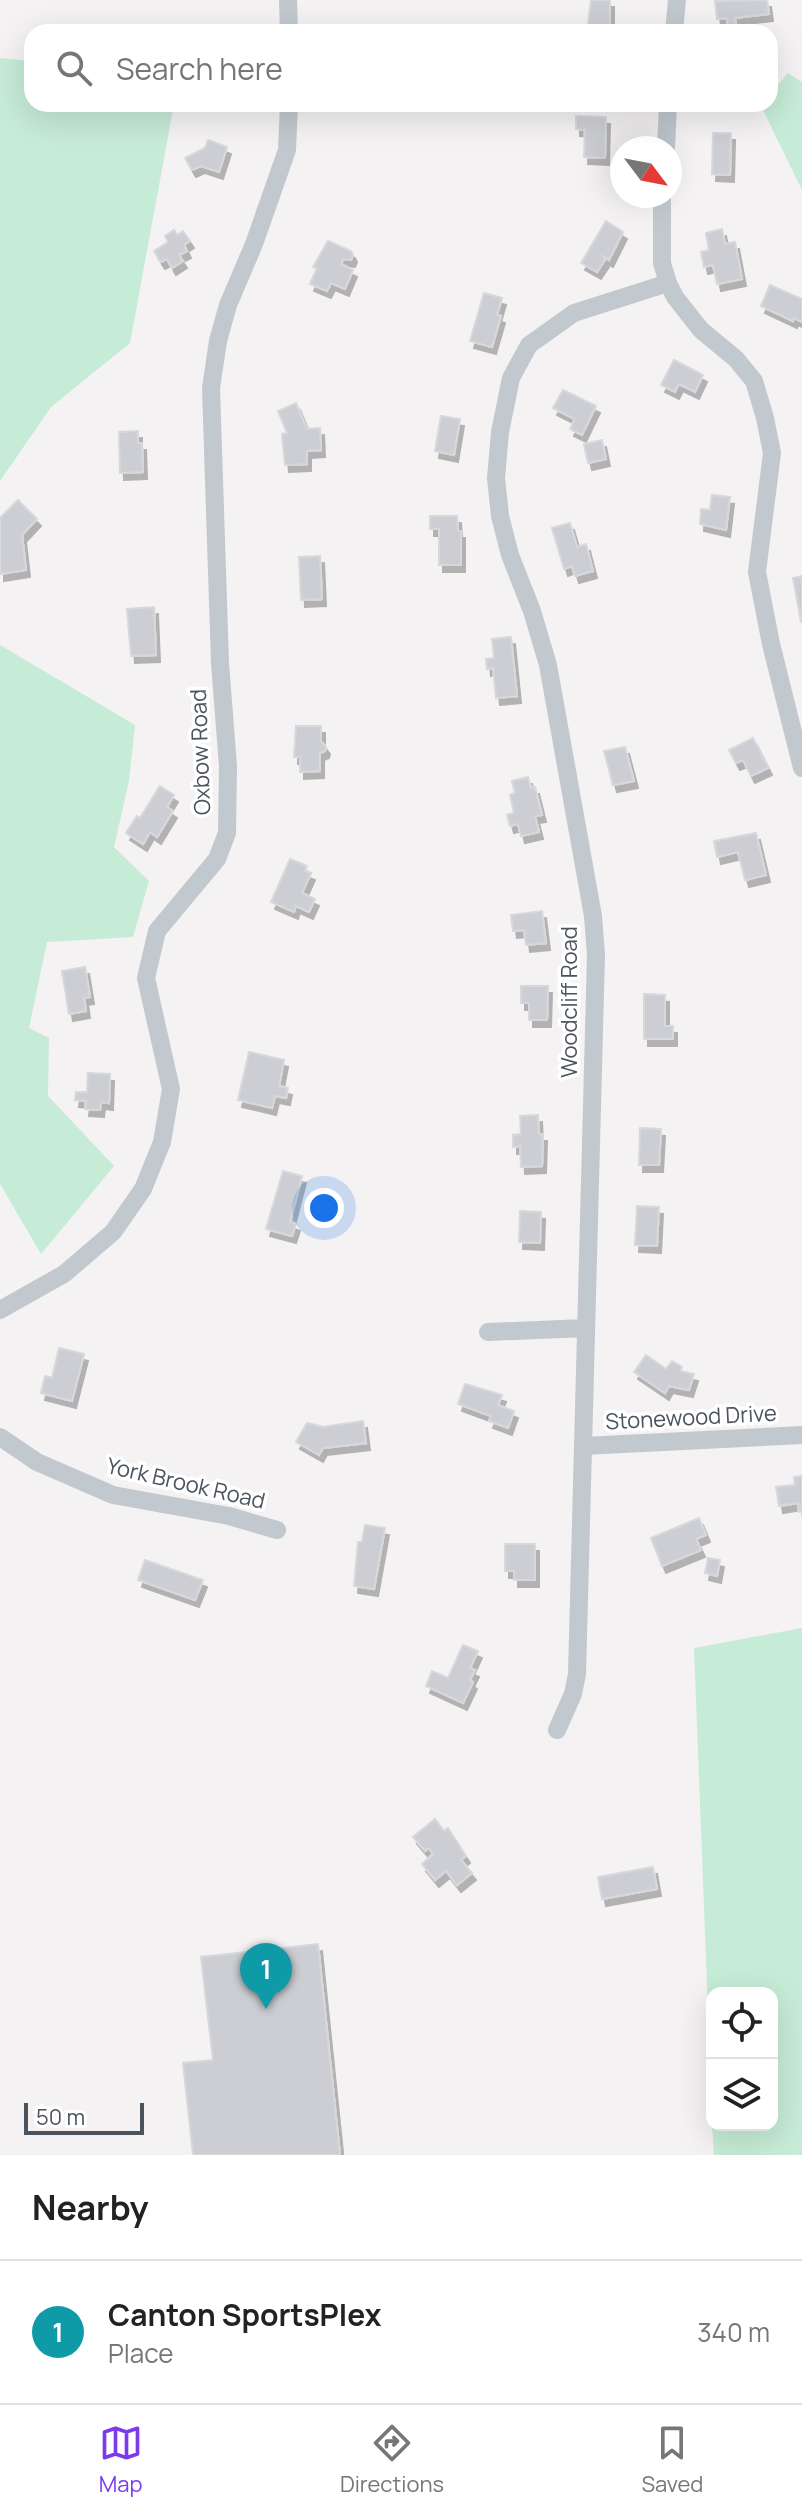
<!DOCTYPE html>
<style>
:root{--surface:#fff;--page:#f6f6f6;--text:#222;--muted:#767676;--line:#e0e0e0;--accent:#7c3aed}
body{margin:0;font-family:Manrope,sans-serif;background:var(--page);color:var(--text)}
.controls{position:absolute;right:24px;bottom:24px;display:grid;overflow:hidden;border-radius:16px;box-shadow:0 8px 32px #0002}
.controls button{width:72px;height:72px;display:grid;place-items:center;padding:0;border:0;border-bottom:2px solid var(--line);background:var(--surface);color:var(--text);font:40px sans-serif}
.compass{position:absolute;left:610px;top:136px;width:72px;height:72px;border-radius:50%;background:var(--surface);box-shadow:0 8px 32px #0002;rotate:122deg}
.scale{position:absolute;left:24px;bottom:20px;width:120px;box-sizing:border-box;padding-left:8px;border:4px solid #4b535d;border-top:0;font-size:22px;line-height:28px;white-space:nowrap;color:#4b535d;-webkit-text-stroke:6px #fff;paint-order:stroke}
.you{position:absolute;left:324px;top:1208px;width:28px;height:28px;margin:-20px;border:6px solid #fff;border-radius:50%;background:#1a73e8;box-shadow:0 0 0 12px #1a73e833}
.badge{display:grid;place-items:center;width:52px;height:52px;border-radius:50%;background:var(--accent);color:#fff;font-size:26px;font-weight:700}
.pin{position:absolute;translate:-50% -66px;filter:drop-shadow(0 2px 4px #0008)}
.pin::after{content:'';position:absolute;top:42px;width:28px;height:24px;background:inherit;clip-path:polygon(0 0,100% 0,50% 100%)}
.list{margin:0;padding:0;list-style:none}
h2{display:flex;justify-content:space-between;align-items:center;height:104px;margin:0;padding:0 32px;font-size:34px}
h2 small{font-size:26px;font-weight:400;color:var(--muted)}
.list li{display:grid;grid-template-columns:52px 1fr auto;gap:24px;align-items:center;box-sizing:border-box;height:144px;padding:0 32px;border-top:2px solid var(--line)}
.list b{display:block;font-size:30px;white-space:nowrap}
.list p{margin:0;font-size:26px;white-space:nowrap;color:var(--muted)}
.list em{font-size:26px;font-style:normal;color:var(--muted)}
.icon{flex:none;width:44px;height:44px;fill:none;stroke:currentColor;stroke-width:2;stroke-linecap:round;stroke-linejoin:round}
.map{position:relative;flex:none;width:802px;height:2155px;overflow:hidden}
.search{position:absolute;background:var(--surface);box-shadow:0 8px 32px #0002;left:24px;right:24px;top:24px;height:88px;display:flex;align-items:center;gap:20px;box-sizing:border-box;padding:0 28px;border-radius:24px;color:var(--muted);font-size:30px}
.sheet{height:248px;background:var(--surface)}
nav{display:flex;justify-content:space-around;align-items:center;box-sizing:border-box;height:112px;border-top:2px solid var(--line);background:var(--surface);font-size:22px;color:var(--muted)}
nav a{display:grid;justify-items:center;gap:4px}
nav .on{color:var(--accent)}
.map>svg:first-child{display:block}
</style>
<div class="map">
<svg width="802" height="2155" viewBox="0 0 802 2155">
<defs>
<filter id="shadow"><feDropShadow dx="4" dy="7" stdDeviation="0" flood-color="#0004"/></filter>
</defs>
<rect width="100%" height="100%" fill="#f4f2f2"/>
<path fill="#c6ebd7" d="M0,58L32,61V104H174L130,343L51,407L0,481Z
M788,73L802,82V190L761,106L770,104V95Z
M0,645L135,725L129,781L114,847L149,881L133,937L47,942L29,1028L49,1038L48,1096L114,1166L41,1254L0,1184Z
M802,1628V2155H714L712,2125H772V1993H712V2112L694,1648Z"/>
<path fill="#ccced3" stroke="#d6d8dc" stroke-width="2" filter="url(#shadow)" d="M591,0H610V32H587Z
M767,0L769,14L735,18L736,27L728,28L727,18L717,19L715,1Z
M576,116L606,117L605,158L584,157L585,130L576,129Z
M713,133H731L730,175L712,174Z
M208,140L227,147L219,172L201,166L192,170L185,158L205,148Z
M606,221L623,232L609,260L603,256L605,260L597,272L581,263Z
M722,229L725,244L735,242L742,279L717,284L713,265L704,267L701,252L709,250L706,233Z
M174,230L177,235L183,231L190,241L184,245L187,251L179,255L183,261L172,268L167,259L161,262L154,251L168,242L165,236Z
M328,241L351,251L353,255L351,260L343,259L341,264L353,270L345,289L331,283L327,291L310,284L317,268L313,267Z
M770,285L802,299V322L794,318L793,321L761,306Z
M484,293L502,298L497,315L501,316L492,347L470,341Z
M674,360L703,375L695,392L679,384L675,392L661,385Z
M563,390L596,406L582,435L570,429L575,419L553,408Z
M296,403L307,429L320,428L321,450L307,451V464L285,465L282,434L287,433L278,411Z
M441,416L460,419L454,455L435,451Z
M138,431V443H142L143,472L120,473L119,432Z
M602,440L606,459L588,463L584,444Z
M712,495L730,497L726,530L700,524L701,509L710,510Z
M18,500L37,519L22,535L26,570L0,574V518Z
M430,516H457L458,531H461V565H439V529H430Z
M570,523L577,547L586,544L593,571L575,576L572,566L564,569L552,528Z
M320,556L322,599L301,600L299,557Z
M802,576V622H801L793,578Z
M154,607L156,655L131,656L127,609Z
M511,637L517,696L496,698L493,668L487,669L486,659L494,658L492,639Z
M296,726H321V741L326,747L325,751L320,753V771L300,772V757H294Z
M753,738L768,768L751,776L743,760L736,763L729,750Z
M625,747L634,781L613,785L604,751Z
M528,777L531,788L535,787L542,815L535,816L539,832L521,836L518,824L510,826L507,815L514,813L510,795L515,793L512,781Z
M160,786L174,795L167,807L173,811L157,837L150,832L143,844L126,833L137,816L140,818Z
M756,833L766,875L745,880L738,852L717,857L714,841Z
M290,859L307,866L305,871L311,873L302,893L315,899L309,912L296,906L294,912L271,902Z
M542,911L546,943L526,945L524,930L513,931L511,915Z
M85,967L90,997L84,998L86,1011L69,1014L62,971Z
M521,986H548L547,1020H529V1003H521Z
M644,994L665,995V1026H673V1039H644Z
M249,1052L284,1060L279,1086L288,1088L286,1098L275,1096L272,1108L238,1100Z
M88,1073L110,1074L109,1103L101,1102L100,1110L85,1109L86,1101L75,1100L76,1092H87Z
M538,1115L539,1134H543L542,1166L521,1167L520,1146L513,1147V1135L521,1134L520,1116Z
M640,1128L661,1129L659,1165H639Z
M283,1171L302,1176L290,1222L296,1224L292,1236L266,1229Z
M637,1206L659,1207L657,1246L635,1245Z
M520,1211L541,1212L540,1243L519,1242Z
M59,1348L84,1354L72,1401L41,1393L45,1376L52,1378Z
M646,1355L666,1369L672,1361L682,1367L680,1371L694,1374L689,1390L669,1386L665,1393L634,1372Z
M465,1384L502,1395L498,1405L514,1411L508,1428L489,1421L491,1416L458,1404Z
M363,1421L366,1443L323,1448L319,1455L296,1442L307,1423L323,1427Z
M802,1476V1511L799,1512L798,1503L779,1506L776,1487L795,1485L794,1477Z
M699,1518L706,1535L696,1539L701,1550L662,1566L651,1538Z
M365,1525L385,1528L374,1589L354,1586L358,1542H362Z
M505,1544H535V1580H514V1571H505Z
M708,1558L720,1560L717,1576L705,1573Z
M145,1560L203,1580L195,1600L138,1580Z
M463,1645L478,1651L470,1668L475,1670L470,1680L473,1682L463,1703L426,1686L432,1671L448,1678Z
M435,1819L444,1831L448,1828L466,1856L461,1860L472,1873L457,1885L446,1871L435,1880L422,1864L433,1854L429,1848L425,1851L413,1837Z
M653,1867L657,1889L602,1899L598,1877Z
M318,1944L340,2155H193L183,2063L213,2060L201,1957Z"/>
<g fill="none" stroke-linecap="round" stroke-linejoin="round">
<path stroke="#c1c8ce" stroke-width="18" d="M288,0L289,32
M674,32L677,0
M666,148L668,104
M662,196V263L668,283L675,297L701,330L736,359L754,381L765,418L772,453L757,572L771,644L802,768
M0,1310L64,1274L113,1232L143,1189L162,1142L171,1089L146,978L157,931L217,859L227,833L228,766L220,663L211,388L218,341L228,305L254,244L287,150L289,104
M488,1332L585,1328
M0,1437L37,1462L113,1495L229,1516L277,1530
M583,1446L802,1435
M557,1730L573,1694L577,1674L596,955L593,916L548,665L532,611L510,555L500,516L496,478L500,432L511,378L529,345L574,313L668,283"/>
</g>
<g text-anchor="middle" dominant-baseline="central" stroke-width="7" stroke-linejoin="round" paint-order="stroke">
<g font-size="22" fill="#4b535d" stroke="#fff">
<text transform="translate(200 752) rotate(-92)">Oxbow Road</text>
<text transform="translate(569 1002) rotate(-90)">Woodcliff Road</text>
<text transform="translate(691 1417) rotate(-3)">Stonewood Drive</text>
<text transform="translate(186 1483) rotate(13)">York Brook Road</text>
</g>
</g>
</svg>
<div class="controls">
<button><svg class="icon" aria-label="locate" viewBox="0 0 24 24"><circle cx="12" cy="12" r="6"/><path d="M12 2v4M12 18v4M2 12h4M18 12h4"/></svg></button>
<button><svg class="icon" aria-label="layers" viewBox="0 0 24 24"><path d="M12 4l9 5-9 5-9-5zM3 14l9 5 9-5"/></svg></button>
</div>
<svg class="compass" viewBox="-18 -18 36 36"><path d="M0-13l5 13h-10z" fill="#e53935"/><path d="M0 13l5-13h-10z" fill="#767676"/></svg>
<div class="scale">50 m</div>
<div class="you"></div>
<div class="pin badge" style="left:266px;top:2009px;background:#0f9aa8">1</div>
<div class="search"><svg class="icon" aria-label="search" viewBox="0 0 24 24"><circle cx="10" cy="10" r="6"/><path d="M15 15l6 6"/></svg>Search here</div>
</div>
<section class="sheet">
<h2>Nearby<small></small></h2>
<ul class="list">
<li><span class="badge" style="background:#0f9aa8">1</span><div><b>Canton SportsPlex</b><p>Place</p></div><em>340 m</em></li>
</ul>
</section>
<nav>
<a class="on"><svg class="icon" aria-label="map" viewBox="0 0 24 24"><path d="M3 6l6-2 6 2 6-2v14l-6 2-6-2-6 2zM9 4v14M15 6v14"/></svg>Map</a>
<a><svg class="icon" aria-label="directions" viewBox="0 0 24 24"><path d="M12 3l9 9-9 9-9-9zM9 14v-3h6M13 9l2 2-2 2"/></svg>Directions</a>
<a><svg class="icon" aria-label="saved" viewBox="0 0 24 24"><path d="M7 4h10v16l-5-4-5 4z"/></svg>Saved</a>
</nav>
